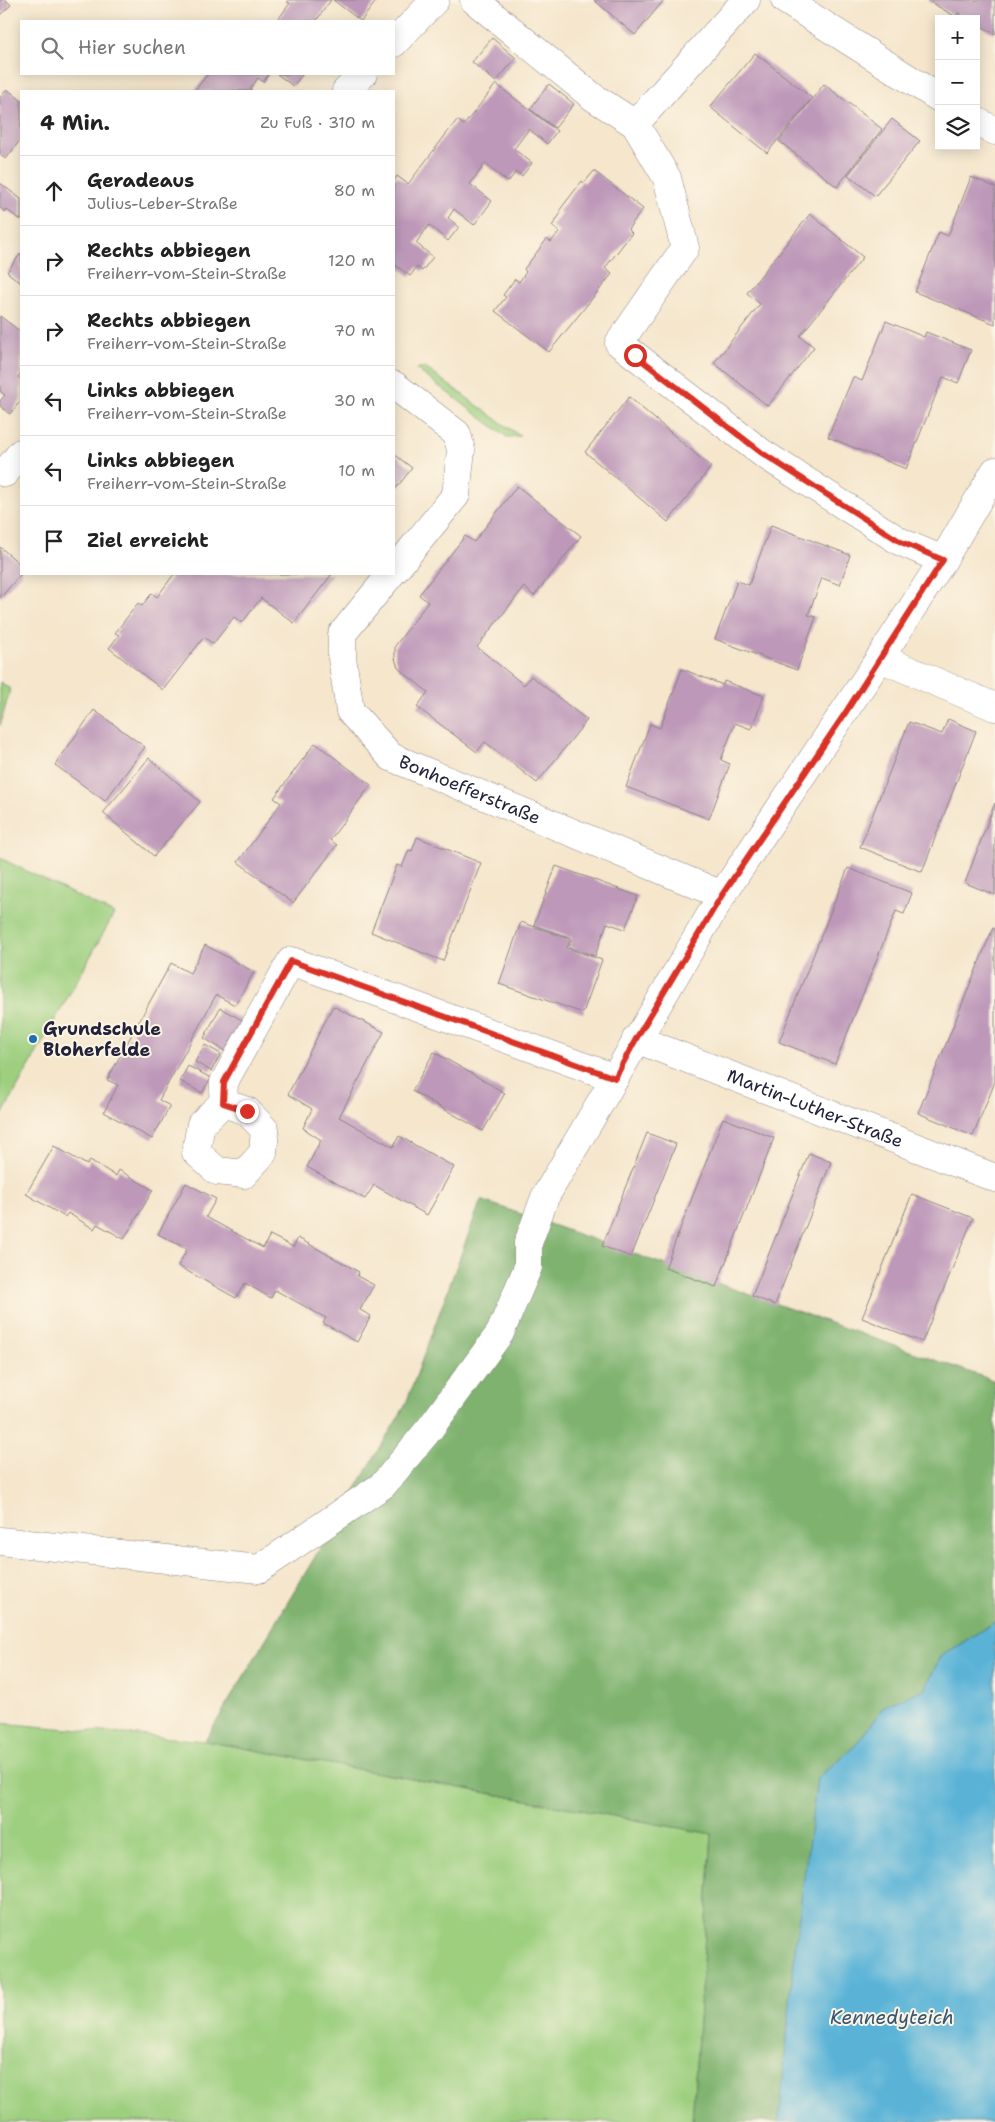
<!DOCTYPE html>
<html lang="de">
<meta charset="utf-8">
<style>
:root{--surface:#fff;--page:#f2f2f2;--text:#222;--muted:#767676;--line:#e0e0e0}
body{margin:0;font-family:"Shantell Sans",sans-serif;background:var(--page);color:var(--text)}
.controls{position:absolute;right:15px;top:15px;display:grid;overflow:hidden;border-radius:0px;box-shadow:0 2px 12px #0003}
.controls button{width:45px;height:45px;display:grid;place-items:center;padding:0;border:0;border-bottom:1px solid var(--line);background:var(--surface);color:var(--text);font:25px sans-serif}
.stop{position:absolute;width:15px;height:15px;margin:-11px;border:4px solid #d93025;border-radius:50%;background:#fff}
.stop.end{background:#d93025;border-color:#fff;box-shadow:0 1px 5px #0008}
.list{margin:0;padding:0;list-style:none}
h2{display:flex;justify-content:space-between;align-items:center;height:65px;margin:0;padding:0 20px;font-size:21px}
h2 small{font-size:16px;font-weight:400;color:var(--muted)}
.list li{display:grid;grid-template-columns:32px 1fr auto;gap:15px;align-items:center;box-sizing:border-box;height:70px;padding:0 20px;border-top:1px solid var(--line)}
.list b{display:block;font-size:19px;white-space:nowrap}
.list p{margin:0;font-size:16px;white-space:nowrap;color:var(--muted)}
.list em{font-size:16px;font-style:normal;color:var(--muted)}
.icon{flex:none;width:28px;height:28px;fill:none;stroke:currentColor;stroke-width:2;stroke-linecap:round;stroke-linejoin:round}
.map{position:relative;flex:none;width:995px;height:2122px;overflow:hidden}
.search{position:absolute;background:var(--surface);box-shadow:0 2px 12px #0003;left:20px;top:20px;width:375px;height:55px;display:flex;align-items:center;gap:12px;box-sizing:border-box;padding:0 18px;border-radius:0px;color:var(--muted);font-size:19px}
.panel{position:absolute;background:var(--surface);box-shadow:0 2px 12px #0003;left:20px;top:90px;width:375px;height:485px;border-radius:0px}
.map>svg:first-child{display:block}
</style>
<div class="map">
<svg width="995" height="2122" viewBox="0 0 995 2122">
<rect width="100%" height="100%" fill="#fcf5e5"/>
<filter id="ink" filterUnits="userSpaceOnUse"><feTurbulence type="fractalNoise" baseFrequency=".02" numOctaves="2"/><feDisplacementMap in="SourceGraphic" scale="10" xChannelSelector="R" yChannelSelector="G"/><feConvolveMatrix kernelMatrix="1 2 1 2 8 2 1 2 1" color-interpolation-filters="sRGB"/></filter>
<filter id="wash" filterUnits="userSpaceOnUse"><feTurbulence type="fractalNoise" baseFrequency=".0096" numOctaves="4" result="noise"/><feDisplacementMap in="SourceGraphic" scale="20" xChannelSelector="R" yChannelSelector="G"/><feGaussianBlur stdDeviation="1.12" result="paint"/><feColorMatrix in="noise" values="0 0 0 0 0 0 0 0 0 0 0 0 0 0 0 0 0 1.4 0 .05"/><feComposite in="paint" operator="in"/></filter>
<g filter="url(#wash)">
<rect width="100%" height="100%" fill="#f5e6cc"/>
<path fill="#9dcf7f" stroke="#60785d" d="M424,367L520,436L507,437L416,369Z
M0,682L10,689L0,726Z
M0,858L114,914L1,1117H0Z
M0,1723L205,1741L712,1834L692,2122H0Z"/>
<path fill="#7eb26e" stroke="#506a54" d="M481,1200L995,1381V1622L940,1657L925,1689L884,1706L855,1746L818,1778L780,2122H692L712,1834L205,1741L405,1406Z"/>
<path fill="#5ab3d7" stroke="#3e6a89" d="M995,1622V2122H779L796,1939L817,1778L855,1746L884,1706L925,1689L940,1657Z"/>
<g id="blocks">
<path fill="#bd98b9" d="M0,0H6L11,5L0,15Z
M288,0H331L316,21H277L290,3L287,2Z
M333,0H377L361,21Z
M594,0H664L635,35Z
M927,0H995V34L976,23V19H969L958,13L956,17Z
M492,38L516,58L496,82L472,62Z
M755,53L812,98L767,153L710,107Z
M208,74H269L263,82L258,78L251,88V91H194Z
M277,74H303L293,86Z
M496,84L557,131L547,144L529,129L514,149L532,163L522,176L516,172L508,182L485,164L470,184L492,201L474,225L454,209L448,218L459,227L448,241L429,225L416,243L433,257L422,271L417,267L410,276L394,264V181L397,176L408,184L457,120L464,125Z
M549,84L574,104L555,128L530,109Z
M824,84L882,129L837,187L779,141Z
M7,89L21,100V139L6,159L0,155V98Z
M892,119L920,141L875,196L848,175Z
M594,171L643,209L628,229L632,233L605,268L612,274L549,352L495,311L506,297L503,295L515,279L519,282L526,272L524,269L547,239L551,242L559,232L552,226L561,213L559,211L582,181L584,183Z
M971,177L995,187V324L915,292L939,232L948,236Z
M0,183L21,199V220L7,210L6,212L0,208Z
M810,214L863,257L800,336L814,347L768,406L714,363L760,304L747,293Z
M21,253V283L7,272Z
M0,316L21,332V373L18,377L21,380V400L10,414L0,406V401L5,395L0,391Z
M886,321L924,337L926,332L971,350L958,383L943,377L906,469L828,437L853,377L862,381Z
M629,397L711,467L668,522L585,452Z
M394,454L412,468L394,491Z
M517,486L581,536L534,596L524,587L477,647L524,685L531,676L587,720L537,783L485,742L477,752L417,707L428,692L398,668L395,658V646L428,602L419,595L465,536L474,542Z
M771,525L850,555L840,585L822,578L808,615L816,617L797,670L715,639L737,581L749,585Z
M0,547L21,565V574L0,598Z
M174,574H183L186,576L188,574H332L294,623L261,598L242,623L234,617L213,644L204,637L163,690L109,648L119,635L115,633L138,603L142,606L152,593L157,597Z
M682,669L723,685L724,681L764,696L751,729L735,723L721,760L730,764L709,819L626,787L650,724L660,728Z
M94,710L145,747L105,801L55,765Z
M948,719L976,731L922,872L860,847L909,722L942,734Z
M315,743L371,785L330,840L337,845L293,903L238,862L281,803L274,798Z
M149,758L200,802L154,856L103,813Z
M995,803V895L965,883Z
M417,837L481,863L443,961L371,932L397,865L402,867L409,850L412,851Z
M556,866L638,896L625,929L607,923L595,956L569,947L572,938L534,925Z
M848,868L912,893L904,914L896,911L835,1064L779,1042Z
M521,922L570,939L567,948L602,960L583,1013L499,984Z
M993,928L995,929V1082L973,1136L918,1113Z
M205,945L254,972L235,1005L216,995L159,1100L170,1106L152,1139L104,1112L118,1085L107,1080L171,963L190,973Z
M333,1006L384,1032L339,1117L393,1147L399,1136L454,1167L427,1215L374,1185L365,1199L307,1167L321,1140L303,1128L312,1109L288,1094Z
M220,1008L242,1020L225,1051L204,1038Z
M205,1045L221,1054L211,1071L195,1062Z
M434,1052L505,1093L483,1131L412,1091Z
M188,1066L211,1078L202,1093L180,1081Z
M723,1118L774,1138L716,1287L665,1268Z
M647,1133L676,1144L631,1257L602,1246Z
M54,1146L87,1165L90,1160L116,1176L119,1170L153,1190L124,1239L97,1224L94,1229L68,1213L65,1217L26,1194Z
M809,1153L831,1162L775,1305L752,1296Z
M186,1183L216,1199L206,1217L263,1248L270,1235L293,1247L298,1238L359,1272L357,1276L374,1285L360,1310L371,1316L357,1342L323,1323L326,1318L275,1290L271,1298L245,1283L236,1298L178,1266L187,1249L158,1234Z
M912,1194L973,1218L922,1342L862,1318Z"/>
</g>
</g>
<g filter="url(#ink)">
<use href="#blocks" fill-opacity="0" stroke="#8c8484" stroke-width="1"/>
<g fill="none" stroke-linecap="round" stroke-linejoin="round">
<defs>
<g id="minor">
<path d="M474,0L593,97L635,124L667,178L685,248L619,343L762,453L901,542L943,560"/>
<path d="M785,0L939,98"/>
<path d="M394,43L435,0"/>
<path d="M346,91L363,74"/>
<path d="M976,121L995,131"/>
<path d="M635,124L746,0"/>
<path d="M394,385L457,434L461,450L456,495L394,571"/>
<path d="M5,473L21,453"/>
<path id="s1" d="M391,574L342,634V658L350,711L391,757L722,895"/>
<path d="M880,658L995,707"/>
<path id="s2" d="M636,1039L995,1178"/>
<path d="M223,1103L247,1111L265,1130L263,1153L244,1174L217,1171L196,1152L201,1124L223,1103L224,1082L291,961L615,1078"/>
<path d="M0,1541L259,1569L383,1485L431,1427L500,1333L528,1267V1243L545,1197L722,895L880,658L943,560L995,471"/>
</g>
</defs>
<use href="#minor" stroke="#8c8484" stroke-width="29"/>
<use href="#minor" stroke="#fff" stroke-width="28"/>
</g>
</g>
<g fill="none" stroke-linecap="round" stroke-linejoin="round" filter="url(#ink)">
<path stroke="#d93025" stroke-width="6" d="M247,1111L223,1103L224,1082L291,961L615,1078L636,1039L722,895L842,718L943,560L901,542L762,453L635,355"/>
</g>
<circle fill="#1f6fb2" stroke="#fcf5e5" stroke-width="2" cx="33" cy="1039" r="5"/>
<g text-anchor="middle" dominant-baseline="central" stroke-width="4" stroke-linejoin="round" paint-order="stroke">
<g font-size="18" fill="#22223b" stroke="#fcf5e5">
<text stroke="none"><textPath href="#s1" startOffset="302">Bonhoefferstraße</textPath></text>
<text stroke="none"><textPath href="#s2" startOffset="192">Martin-Luther-Straße</textPath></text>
</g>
<g font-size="18" font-weight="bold" fill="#22223b" stroke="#fcf5e5" text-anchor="start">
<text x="43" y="1029">Grundschule<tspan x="43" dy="21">Bloherfelde</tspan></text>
</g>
<g font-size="19" font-style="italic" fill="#365572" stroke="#fcf5e5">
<text x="892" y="2017">Kennedyteich</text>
</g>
</g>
</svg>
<div class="controls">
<button>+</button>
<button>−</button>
<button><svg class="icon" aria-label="layers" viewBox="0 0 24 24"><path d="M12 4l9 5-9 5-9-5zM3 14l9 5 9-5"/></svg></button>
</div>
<div class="stop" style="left:635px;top:355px"></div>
<div class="stop end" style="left:247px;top:1111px"></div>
<div class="search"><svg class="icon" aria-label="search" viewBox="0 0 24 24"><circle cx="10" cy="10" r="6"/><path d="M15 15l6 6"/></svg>Hier suchen</div>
<section class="panel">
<h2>4 Min.<small>Zu Fuß · 310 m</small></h2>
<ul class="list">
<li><svg class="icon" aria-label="ahead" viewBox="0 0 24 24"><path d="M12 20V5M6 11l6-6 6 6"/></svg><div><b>Geradeaus</b><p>Julius-Leber-Straße</p></div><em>80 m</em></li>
<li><svg class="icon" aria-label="right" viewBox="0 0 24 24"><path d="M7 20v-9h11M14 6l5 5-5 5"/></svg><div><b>Rechts abbiegen</b><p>Freiherr-vom-Stein-Straße</p></div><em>120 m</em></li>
<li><svg class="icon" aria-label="right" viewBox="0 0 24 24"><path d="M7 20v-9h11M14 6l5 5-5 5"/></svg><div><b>Rechts abbiegen</b><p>Freiherr-vom-Stein-Straße</p></div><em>70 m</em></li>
<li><svg class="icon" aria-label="left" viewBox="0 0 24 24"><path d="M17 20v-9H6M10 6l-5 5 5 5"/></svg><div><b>Links abbiegen</b><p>Freiherr-vom-Stein-Straße</p></div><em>30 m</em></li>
<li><svg class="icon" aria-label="left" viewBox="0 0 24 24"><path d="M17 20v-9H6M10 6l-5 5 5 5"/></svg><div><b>Links abbiegen</b><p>Freiherr-vom-Stein-Straße</p></div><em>10 m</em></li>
<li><svg class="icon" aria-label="arrive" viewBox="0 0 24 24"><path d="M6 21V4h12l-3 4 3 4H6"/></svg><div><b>Ziel erreicht</b></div></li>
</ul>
</section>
</div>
